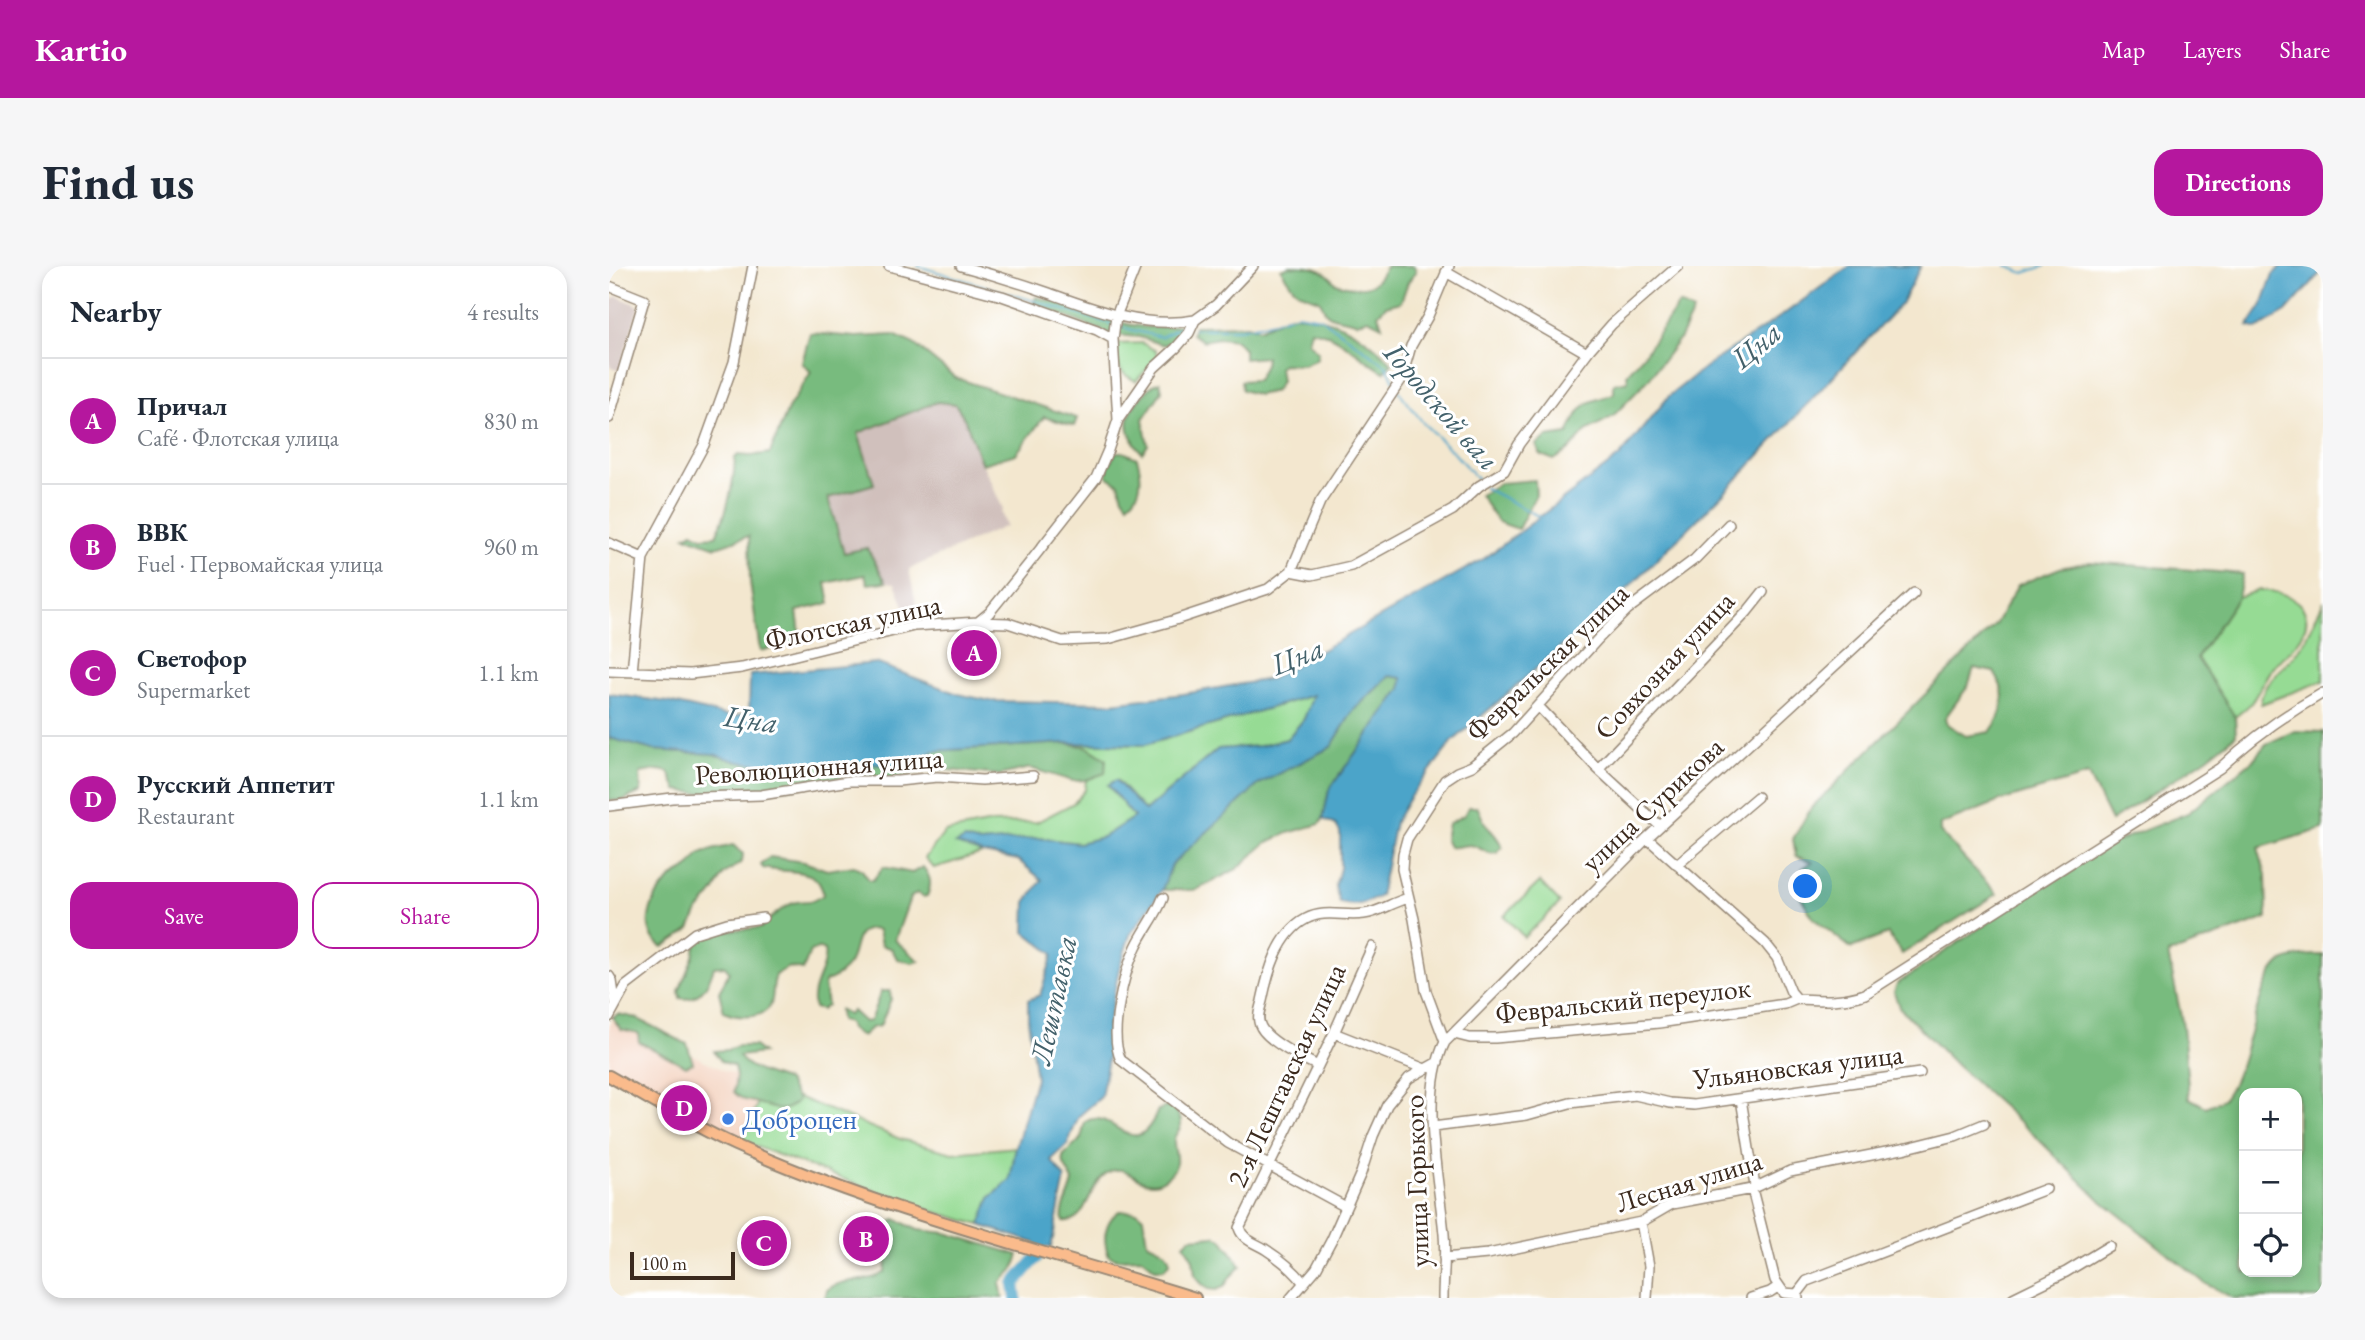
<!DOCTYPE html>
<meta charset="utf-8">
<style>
:root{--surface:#fff;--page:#f6f6f7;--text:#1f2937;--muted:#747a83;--line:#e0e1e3;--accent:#b5179e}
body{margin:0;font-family:"EB Garamond",serif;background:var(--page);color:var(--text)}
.controls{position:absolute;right:21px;bottom:21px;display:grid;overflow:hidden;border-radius:14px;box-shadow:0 4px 10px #0003}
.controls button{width:63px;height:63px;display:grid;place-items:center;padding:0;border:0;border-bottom:2px solid var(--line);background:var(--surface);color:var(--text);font:35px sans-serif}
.scale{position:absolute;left:21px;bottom:18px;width:105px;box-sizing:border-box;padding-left:7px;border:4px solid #3b2a1e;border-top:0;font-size:19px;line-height:24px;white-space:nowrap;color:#3b2a1e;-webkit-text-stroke:5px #fff;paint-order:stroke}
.you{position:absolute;left:1197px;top:621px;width:24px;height:24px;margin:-18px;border:5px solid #fff;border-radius:50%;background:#1a73e8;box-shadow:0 0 0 10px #1a73e833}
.badge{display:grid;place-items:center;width:46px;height:46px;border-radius:50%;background:var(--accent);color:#fff;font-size:23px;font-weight:700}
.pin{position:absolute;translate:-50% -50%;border:4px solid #fff;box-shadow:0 2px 7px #0006}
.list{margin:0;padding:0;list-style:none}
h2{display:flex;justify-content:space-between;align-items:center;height:91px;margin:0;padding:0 28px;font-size:30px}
h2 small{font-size:23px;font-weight:400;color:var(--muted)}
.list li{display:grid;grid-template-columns:46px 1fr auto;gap:21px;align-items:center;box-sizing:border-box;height:126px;padding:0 28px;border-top:2px solid var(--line)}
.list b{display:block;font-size:26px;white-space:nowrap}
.list p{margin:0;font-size:23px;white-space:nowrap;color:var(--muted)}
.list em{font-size:23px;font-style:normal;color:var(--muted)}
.actions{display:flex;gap:14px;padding:21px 28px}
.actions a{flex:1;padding:16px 0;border:2px solid var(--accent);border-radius:21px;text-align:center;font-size:24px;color:var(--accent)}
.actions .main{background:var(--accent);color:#fff}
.icon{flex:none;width:38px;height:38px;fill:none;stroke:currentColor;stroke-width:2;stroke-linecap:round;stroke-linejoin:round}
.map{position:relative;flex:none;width:1714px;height:1032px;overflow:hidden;border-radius:21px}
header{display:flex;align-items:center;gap:42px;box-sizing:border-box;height:98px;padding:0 35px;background:var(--accent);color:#fff}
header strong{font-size:33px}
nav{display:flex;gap:38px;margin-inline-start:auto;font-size:24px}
.intro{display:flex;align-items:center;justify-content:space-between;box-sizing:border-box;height:168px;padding:0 42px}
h1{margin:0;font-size:49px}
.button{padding:18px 32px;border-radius:21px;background:var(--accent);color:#fff;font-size:24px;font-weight:700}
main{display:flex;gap:42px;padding:0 42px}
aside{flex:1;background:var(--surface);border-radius:21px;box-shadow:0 4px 10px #0003}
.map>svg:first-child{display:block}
</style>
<header>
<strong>Kartio</strong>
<nav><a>Map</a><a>Layers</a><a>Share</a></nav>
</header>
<div class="intro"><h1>Find us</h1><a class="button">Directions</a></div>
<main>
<aside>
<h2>Nearby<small>4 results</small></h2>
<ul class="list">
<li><span class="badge">A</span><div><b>Причал</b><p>Café · Флотская улица</p></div><em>830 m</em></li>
<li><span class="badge">B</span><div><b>ВВК</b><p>Fuel · Первомайская улица</p></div><em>960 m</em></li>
<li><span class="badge">C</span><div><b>Светофор</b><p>Supermarket</p></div><em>1.1 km</em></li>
<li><span class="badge">D</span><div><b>Русский Аппетит</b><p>Restaurant</p></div><em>1.1 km</em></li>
</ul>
<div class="actions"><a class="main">Save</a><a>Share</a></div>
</aside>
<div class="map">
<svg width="1714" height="1032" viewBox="0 0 1714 1032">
<rect width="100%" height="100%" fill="#fff"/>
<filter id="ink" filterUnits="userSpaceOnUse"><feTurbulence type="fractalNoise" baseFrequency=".0143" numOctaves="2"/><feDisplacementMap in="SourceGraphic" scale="14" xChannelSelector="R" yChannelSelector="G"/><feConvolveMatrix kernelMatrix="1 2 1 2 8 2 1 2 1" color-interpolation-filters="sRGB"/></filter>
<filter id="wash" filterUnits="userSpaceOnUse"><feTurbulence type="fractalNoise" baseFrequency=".00686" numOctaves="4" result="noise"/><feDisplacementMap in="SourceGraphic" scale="28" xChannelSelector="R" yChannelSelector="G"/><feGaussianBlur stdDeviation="1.57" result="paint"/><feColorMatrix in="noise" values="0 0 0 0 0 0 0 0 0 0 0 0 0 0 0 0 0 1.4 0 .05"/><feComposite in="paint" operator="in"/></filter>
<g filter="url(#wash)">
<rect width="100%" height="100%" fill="#f3e7cf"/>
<path fill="#f4d3c0" d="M5,749L116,805L157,818L132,875L88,855L0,801V760Z"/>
<path fill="#d0c0bc" d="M8,30L30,40L10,105L0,99V35Z
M328,136L346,138L355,149L363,175L394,243L392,246L397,260L300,303L309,347L299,350L286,317L277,316L258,283L235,287L219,231L265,217L248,167Z"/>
<path fill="#96db94" stroke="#688259" stroke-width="2" d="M533,77L547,85L548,92L527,115C506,105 509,100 508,78Z
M1650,324C1682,325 1713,343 1688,377C1682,386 1672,392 1665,400C1655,411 1651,425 1642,437C1638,442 1631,447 1626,451L1588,392L1629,331Z
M1714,337V415L1652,438C1650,416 1681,399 1692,381C1701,368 1706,351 1714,337Z
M705,429L695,453L678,473L651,480L609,483L536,545L508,514L499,519L525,551L494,571L470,577L429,572L371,577L356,573L348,578L374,587L325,602L316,592L336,566L383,557L428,556L465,537L476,524L477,514L495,507L478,481L457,477L536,479Z
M931,616L951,637L915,671L895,650Z
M157,818L291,873L344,887L407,881L401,914L381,932L371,959L310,941L132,875Z"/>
<path fill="#78bb7e" stroke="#5a724e" stroke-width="2" fill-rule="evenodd" d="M681,0C699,0 716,1 726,17C738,21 759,25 767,15C772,10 773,5 778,0H805L807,6L799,16L792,36L777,40L769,48L773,60L759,53L748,57C738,52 721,54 716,45C714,41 713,37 710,34C686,26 685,25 672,3Z
M427,31C475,40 520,70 571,59L577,66L569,73L555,79L530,71L504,69L424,38Z
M1070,38L1084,46L1071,72L1039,114L1003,151L977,165L959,185L945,194L932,189L927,179L938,171L959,168C964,158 968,144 978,138C985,133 996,132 1005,127V118L1019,115L1018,108L1034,90Z
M682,49C724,49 754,67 783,97L775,106C750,92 731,68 702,64L699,76L709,86L708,93L694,99L674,98L670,102L672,115L666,125L649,129L633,124L632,115L648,114L656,99L657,91L635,93V83L627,74L610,72L594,75L583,68L585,60H589L638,59L650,63Z
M201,67L247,71L285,69L305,78L347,112L468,152L465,160L435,151L407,188L373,198C364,179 360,155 346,138L328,136L249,167L265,218L219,232L235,287L258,282L277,316L259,318L256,309L217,317L221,337L188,345L192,375L151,385L141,316L140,270L107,281L76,270L84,266L93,271L107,270C119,244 125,221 126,192L129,189L141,190L161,187L179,143L202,106L193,97Z
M551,116L553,125L534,153L539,179L533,187C515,165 514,150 534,129C540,123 543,118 551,116Z
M507,186H514L528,192C533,208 534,227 519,238L514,231L510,218L498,210L499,201Z
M926,214L927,229L909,263L889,256L871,229L891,217Z
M1481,296L1634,308L1629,331L1588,392L1626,451L1627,469L1598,492L1502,555L1479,509L1391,535L1331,559V566L1388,628L1293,688L1279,668L1242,682L1204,652L1188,624L1194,602L1203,596L1187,590L1184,573L1202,542L1386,359L1409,319L1451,302ZM1365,402L1385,406C1399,428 1396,446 1381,466L1357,470L1338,458L1336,452L1359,420Z
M780,410L793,412L792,423L720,524L714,553L711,558L679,567L657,577L628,603L587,624H553L563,598L650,518L722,481L744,445Z
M1686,465L1714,466V563L1649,582L1657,609L1658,652L1559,688L1574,760L1580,832L1597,841C1603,838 1612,836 1616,831C1640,801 1646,709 1676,694C1687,689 1703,689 1714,689V1032H1624L1597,1018L1489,932L1423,867L1348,800L1290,741L1285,726L1288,718L1456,604L1501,578L1579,547L1644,494L1657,478ZM1635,827H1688V1006H1635Z
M0,472L44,484L104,488L130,496L170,500L196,497L304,495L325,485L457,477L478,481L497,493L496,507L477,514L464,515L421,502L391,509L328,503L282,512L239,509L202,519L157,526L87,527L68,524L60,506L49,504L31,507L32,526L12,535L0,534Z
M860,541H868C872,546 872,552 876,557C881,565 889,570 893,581L888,587C877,589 875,583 865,580C856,577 849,583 840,581L836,573L839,558L855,549Z
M124,579L134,588L133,596L115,608L105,626L89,645L81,663L54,681C27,664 43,628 63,612C68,607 76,605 81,600C85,596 87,591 92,588C101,583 114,582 124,579Z
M161,591L195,596L218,604L245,600L253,604L260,614H264L274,601L303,607L314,601C322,611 323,618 318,630L314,631L308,627L301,632L286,674L310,695L303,697L288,693L283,683L272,679L269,664C243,659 249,682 240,698C235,705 225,713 217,715L215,719L218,739L212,744L205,742C199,721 219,703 215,684L211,682L201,686L194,704L180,701L167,709C163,718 165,728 162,738C156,754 127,752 115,746L110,726L120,706L116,700L105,701C100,717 91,737 71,732L70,725L84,691L87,675L107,665L151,662C158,655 179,636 188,636C202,634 200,638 214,629C211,599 178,608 154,602L152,599Z
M272,725H281L282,733L271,760L262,762L253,770L241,763L239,757L231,755L230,744L239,749L243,745L255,756L261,755Z
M9,748L27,752L78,778L84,797L77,800L30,776L29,767L12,763L3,751Z
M129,780H145L154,787L130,790C139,804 163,809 178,815L189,834C173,852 163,840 145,836C135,834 133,834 125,826L127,810L125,800L112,795L105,785L118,784Z
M557,841L566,842C568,848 572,851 572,856C573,865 564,867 565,876C565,883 568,889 567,897C566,908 550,920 538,916C525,912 514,897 498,907C478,920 479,958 454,955C451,942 462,929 464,915L455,899L454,890L472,873L476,856C503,838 525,903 549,844Z
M510,945L528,946L534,951L538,976C549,982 559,983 561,997L555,1003H546L533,992L508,993L500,990C493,973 495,956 510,945Z
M286,953L309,964L337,967L410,989L405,1003L391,1017L394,1032H216L218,1024C236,1010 257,1019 276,1006C277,990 283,974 280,958Z
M606,970L613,973L632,1000L621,1011L615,1021L607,1024L599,1023L592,1017L586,1010L584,993L575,978L581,972Z"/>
<path fill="#4ca4c9" stroke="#446774" stroke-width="2" d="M1241,0H1312L1292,38L1118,224L1014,327L844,475L800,532L786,556L771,630C757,638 747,641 731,637L726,621L731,602V566L727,559L714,553L720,524L792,423L793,412L780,410L744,445L722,481L650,518L563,598L553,624L521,669L510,703L499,759L500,787L492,831L470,850L458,879L442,894L456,912L442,982L371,959L381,932L401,914L407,881L427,812L419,753V734L431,729L444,688L416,666L417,636L433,614L409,594L374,587L347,578L356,573L371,577L429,572L470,577L494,571L525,551L499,519L507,514L536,545L609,483L651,480L678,473L695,453L704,429L536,479L457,477L325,485L304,495L288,499L196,497L170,500L130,496L104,488L44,484L0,472V428L59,436L124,451L140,446L141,409L267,397L349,428L382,435L503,437L574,428L661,413L876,292L1011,190L1060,130L1099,99L1175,48Z
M1674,0H1714V4L1677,46L1648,63L1639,60L1653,39L1664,8Z"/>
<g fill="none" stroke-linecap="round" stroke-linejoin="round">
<path stroke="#4ca4c9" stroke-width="2" d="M309,0L502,58
M1398,0L1415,7L1436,0
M511,61L552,71L570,62H579
M584,63H631L659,57L688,48L712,52L778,100L785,115
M789,124L815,158L845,187L871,216
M874,221L931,251"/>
<path stroke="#4ca4c9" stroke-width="12" d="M407,1032L405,1018L429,990L433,975"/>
</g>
</g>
<g filter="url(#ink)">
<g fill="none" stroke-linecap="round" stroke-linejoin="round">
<defs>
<path id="minor" d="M280,0L393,30L488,64L504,73
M352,0C382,8 411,17 440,27C487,44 535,63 586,54
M837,6L978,87
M0,20L35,34L0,152
M509,154L504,73L507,50L527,0
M0,277L34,292
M682,305L703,309L742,300L844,244L870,220L895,205L910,178L981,83L1003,58L1069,0
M369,356L380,347L418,300L487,212L499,184L509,154L545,102L567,82L580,67L586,54L607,39L644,0
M0,405L81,408L133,402L305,360L369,356L399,357L453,375L499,373L563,355L659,323L682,305L711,236L792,114L802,80L819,50L840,0
M23,406L34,292L95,179L125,96L144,0
M930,441L989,503L1051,560
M989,503L1138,346L1154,326
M0,540L63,532L152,529L240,515H289L328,511L373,514L424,510
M1038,572L1156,677L1168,692L1182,726L1188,733C1211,734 1234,736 1256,728L1611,502C1644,471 1675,449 1714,427
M1068,599L1148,531
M554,632C547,650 535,664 527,681C515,706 499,768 512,794L619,877L737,941
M0,710L3,715L6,736
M0,751L17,720L86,667L118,657L154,652
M725,767L816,803
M845,768L861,772H886L1050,757L1176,738L1188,733
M836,776L817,725L805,653L793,603L794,588L798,573L836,514L848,506L863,500L904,467L989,373L1018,344L1086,293L1120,258
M709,800C694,793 659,775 652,761C647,753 651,743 653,735C659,706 669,668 697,653C716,643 735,651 755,648C772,646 783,636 800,632
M1132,833L1146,920
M824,861L918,849L961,837L1026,829L1061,837L1085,839L1311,807
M1143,923L1166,1014L1175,1027L1188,1028L1189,1032
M1032,956L1040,1000L1038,1032
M835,992L879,988L1032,956L1063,938L1143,923L1181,905L1298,882L1346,870L1375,858
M694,1016C684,1003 670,992 656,983C646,977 634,974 630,962L725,767L763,681
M1188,1028L1198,1015L1437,923
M682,1032L707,1003L723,973L752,907L764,870L778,839L800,812L829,796
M834,1032C834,1011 837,989 835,968C830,912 810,828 836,776L1038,572L1305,327
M1142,1032L1161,1026L1170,1020
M1404,1032L1457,1006L1500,980"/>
<path id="major" d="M0,810C42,834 82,859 126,879C273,945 432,984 586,1032"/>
</defs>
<use href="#minor" stroke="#978876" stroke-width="12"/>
<use href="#major" stroke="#978876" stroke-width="14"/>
<use href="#minor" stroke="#fff" stroke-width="9"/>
<use href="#major" stroke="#fabb8c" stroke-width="10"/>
</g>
</g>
<circle fill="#3f7fe0" stroke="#fff" stroke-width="2.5" cx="119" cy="853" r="7"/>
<g text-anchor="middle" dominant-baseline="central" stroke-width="6" stroke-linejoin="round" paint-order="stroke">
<g font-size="28" fill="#3b2a1e" stroke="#fff">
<text transform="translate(244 356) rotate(-12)">Флотская улица</text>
<text transform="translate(938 396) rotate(-44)">Февральская улица</text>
<text transform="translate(1055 399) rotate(-47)">Совхозная улица</text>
<text transform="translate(210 500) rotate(-4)">Революционная улица</text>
<text transform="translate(1043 538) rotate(-43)">улица Сурикова</text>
<text transform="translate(1014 734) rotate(-6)">Февральский переулок</text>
<text transform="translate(1189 800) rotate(-7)">Ульяновская улица</text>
<text transform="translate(677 809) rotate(-65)">2-я Лештавская улица</text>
<text transform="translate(807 915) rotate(-92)">улица Горького</text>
<text transform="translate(1080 915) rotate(-17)">Лесная улица</text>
</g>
<g font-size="28" fill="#366cbe" stroke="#fff" text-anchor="start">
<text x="133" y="853">Доброцен</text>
</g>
<g font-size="30" font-style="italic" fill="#43616b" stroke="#fff">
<text transform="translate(1147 79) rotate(-40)">Цна</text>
<text transform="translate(833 140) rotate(49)">Городской вал</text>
<text transform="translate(688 390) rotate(-22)">Цна</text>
<text transform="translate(142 453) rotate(8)">Цна</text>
<text transform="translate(444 734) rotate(-78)">Лештавка</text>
</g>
</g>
</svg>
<div class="controls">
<button>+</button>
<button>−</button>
<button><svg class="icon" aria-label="locate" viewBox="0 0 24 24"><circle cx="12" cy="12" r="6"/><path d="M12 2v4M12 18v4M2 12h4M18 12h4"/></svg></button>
</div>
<div class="scale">100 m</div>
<div class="you"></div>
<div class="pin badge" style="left:365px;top:387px">A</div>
<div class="pin badge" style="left:257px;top:973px">B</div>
<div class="pin badge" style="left:155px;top:977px">C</div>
<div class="pin badge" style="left:75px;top:842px">D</div>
</div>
</main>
